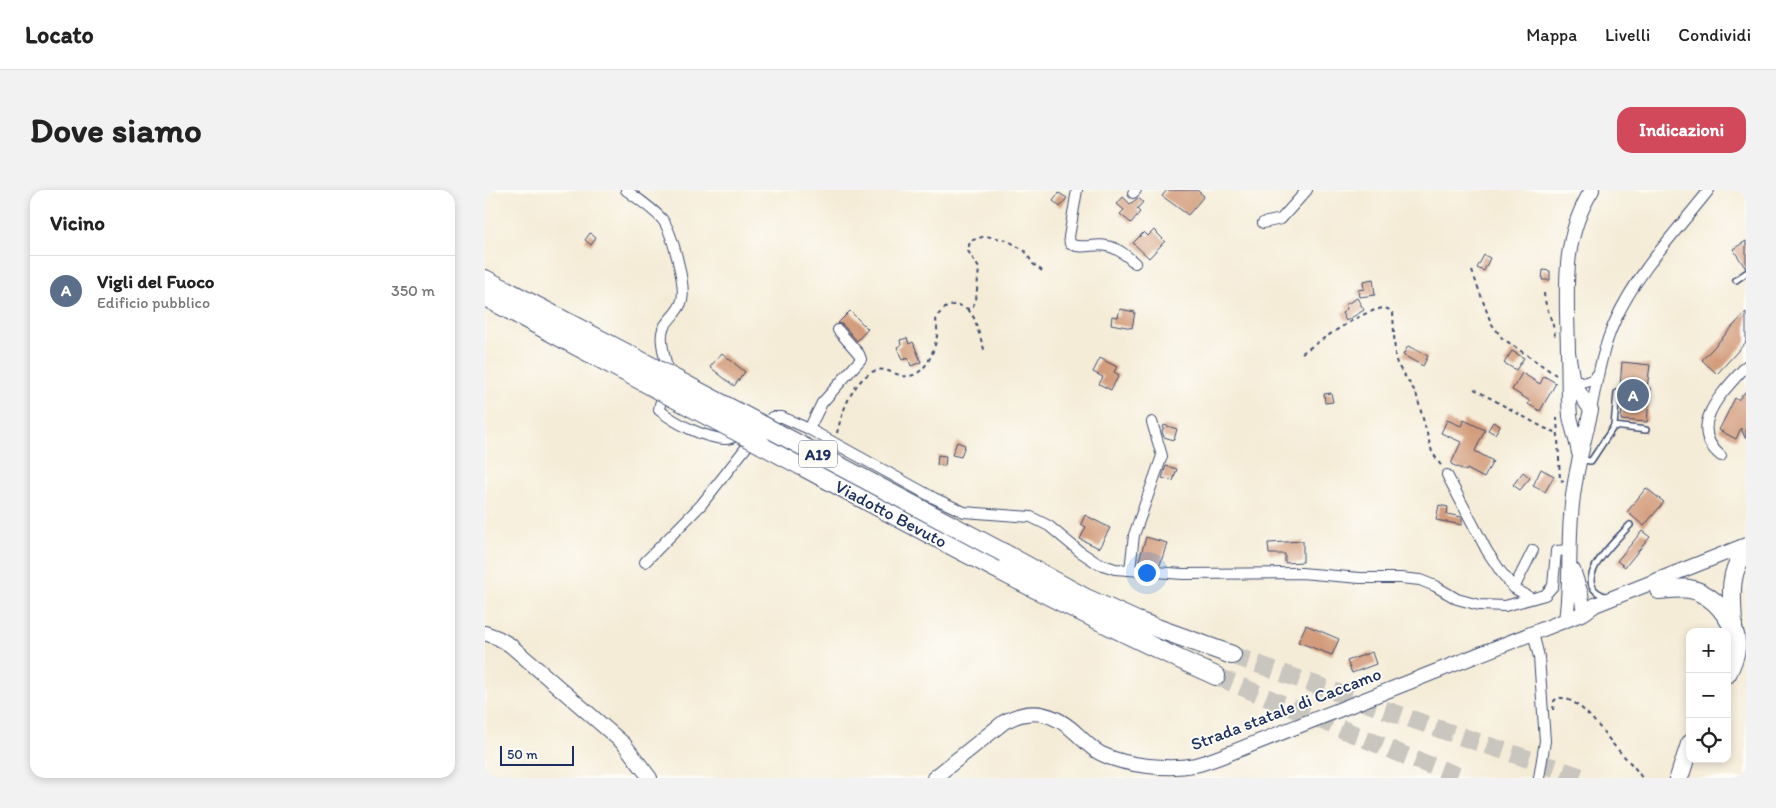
<!DOCTYPE html>
<html lang="it">
<meta charset="utf-8">
<style>
:root{--surface:#fff;--page:#f2f2f2;--text:#222;--muted:#767676;--line:#e0e0e0;--accent:#d1495b}
body{margin:0;font-family:Itim,sans-serif;background:var(--page);color:var(--text)}
.controls{position:absolute;right:15px;bottom:15px;display:grid;overflow:hidden;border-radius:10px;box-shadow:0 2px 8px #0003}
.controls button{width:45px;height:45px;display:grid;place-items:center;padding:0;border:0;border-bottom:1px solid var(--line);background:var(--surface);color:var(--text);font:25px sans-serif}
.scale{position:absolute;left:15px;bottom:12px;width:74px;box-sizing:border-box;padding-left:5px;border:2px solid #1b2f5e;border-top:0;font-size:14px;line-height:18px;white-space:nowrap;color:#1b2f5e;-webkit-text-stroke:4px #fdfcf7;paint-order:stroke}
.you{position:absolute;left:661px;top:382px;width:18px;height:18px;margin:-12px;border:4px solid #fff;border-radius:50%;background:#1a73e8;box-shadow:0 0 0 8px #1a73e833}
.badge{display:grid;place-items:center;width:32px;height:32px;border-radius:50%;background:var(--accent);color:#fff;font-size:16px;font-weight:700}
.pin{position:absolute;translate:-50% -50%;border:2px solid #fff;box-shadow:0 1px 5px #0006}
.list{margin:0;padding:0;list-style:none}
h2{display:flex;justify-content:space-between;align-items:center;height:65px;margin:0;padding:0 20px;font-size:21px}
h2 small{font-size:16px;font-weight:400;color:var(--muted)}
.list li{display:grid;grid-template-columns:32px 1fr auto;gap:15px;align-items:center;box-sizing:border-box;height:70px;padding:0 20px;border-top:1px solid var(--line)}
.list b{display:block;font-size:19px;white-space:nowrap}
.list p{margin:0;font-size:16px;white-space:nowrap;color:var(--muted)}
.list em{font-size:16px;font-style:normal;color:var(--muted)}
.icon{flex:none;width:28px;height:28px;fill:none;stroke:currentColor;stroke-width:2;stroke-linecap:round;stroke-linejoin:round}
.map{position:relative;flex:none;width:1261px;height:588px;overflow:hidden;border-radius:15px}
header{display:flex;align-items:center;gap:30px;box-sizing:border-box;height:70px;padding:0 25px;background:var(--surface);border-bottom:1px solid var(--line)}
header strong{font-size:24px}
nav{display:flex;gap:28px;margin-inline-start:auto;font-size:18px}
.intro{display:flex;align-items:center;justify-content:space-between;box-sizing:border-box;height:120px;padding:0 30px}
h1{margin:0;font-size:35px}
.button{padding:12px 22px;border-radius:15px;background:var(--accent);color:#fff;font-size:18px;font-weight:700}
main{display:flex;gap:30px;padding:0 30px}
aside{flex:1;background:var(--surface);border-radius:15px;box-shadow:0 2px 8px #0003}
.map>svg:first-child{display:block}
</style>
<header>
<strong>Locato</strong>
<nav><a>Mappa</a><a>Livelli</a><a>Condividi</a></nav>
</header>
<div class="intro"><h1>Dove siamo</h1><a class="button">Indicazioni</a></div>
<main>
<aside>
<h2>Vicino<small></small></h2>
<ul class="list">
<li><span class="badge" style="background:#5c6f8a">A</span><div><b>Vigli del Fuoco</b><p>Edificio pubblico</p></div><em>350 m</em></li>
</ul>
</aside>
<div class="map">
<svg width="1261" height="588" viewBox="0 0 1261 588">
<rect width="100%" height="100%" fill="#fdfcf7"/>
<filter id="ink" filterUnits="userSpaceOnUse"><feTurbulence type="fractalNoise" baseFrequency=".02" numOctaves="2"/><feDisplacementMap in="SourceGraphic" scale="10" xChannelSelector="R" yChannelSelector="G"/><feConvolveMatrix kernelMatrix="1 2 1 2 8 2 1 2 1" color-interpolation-filters="sRGB"/></filter>
<filter id="wash" filterUnits="userSpaceOnUse"><feTurbulence type="fractalNoise" baseFrequency=".0096" numOctaves="4" result="noise"/><feDisplacementMap in="SourceGraphic" scale="20" xChannelSelector="R" yChannelSelector="G"/><feGaussianBlur stdDeviation="1.12" result="paint"/><feColorMatrix in="noise" values="0 0 0 0 0 0 0 0 0 0 0 0 0 0 0 0 0 1.4 0 .05"/><feComposite in="paint" operator="in"/></filter>
<g filter="url(#wash)">
<rect width="100%" height="100%" fill="#f5ecd7"/>
<g id="blocks">
<path fill="#d39c7b" d="M682,0H712L719,6L703,25L677,6Z
M574,3L582,8L575,17L568,11Z
M638,7L645,14L653,8L658,12L652,19L655,22L646,33L635,24L639,20L632,14Z
M669,40L680,51L664,68L648,53L659,42L663,46Z
M105,43L111,48L106,55L100,50Z
M1261,51V79L1248,59Z
M999,65L1005,68L999,81L992,78Z
M1058,80L1065,81V90H1057Z
M888,89L890,105L874,107L873,100L879,99L878,91Z
M872,108L879,120L861,131L857,123L862,119L860,115Z
M635,119L650,122L647,138L626,134L627,126L633,127Z
M365,121L383,139L372,151L358,135L353,133Z
M1261,122V152L1232,184L1217,170Z
M422,148L424,154L428,152L436,172L426,176L423,168L417,170L412,157L416,155L415,150Z
M923,156L943,166L938,176L918,165Z
M1027,161L1039,168L1031,180L1019,173Z
M237,163L260,182L249,196L225,177Z
M615,168L632,177L629,182L634,185L626,200L614,194L618,187L608,182Z
M1137,172L1165,175L1162,198H1165L1162,232L1136,230L1139,197H1135Z
M1037,183L1055,194L1059,186L1071,193L1055,221L1043,214L1045,211L1027,200Z
M1261,201V248H1260L1256,238L1251,249L1234,240L1250,208L1253,210Z
M846,203L848,212L840,213L839,204Z
M962,230L976,236L979,230L1000,240L990,261L1008,271L999,288L982,279L981,281L966,274L976,252L956,243Z
M1008,232L1015,236L1010,244L1003,240Z
M679,235L692,239L689,250L679,247L677,242Z
M472,252L480,255L476,267L467,265Z
M453,265L461,266L460,276L452,275Z
M681,276L692,279L688,291L677,288Z
M1056,279L1069,286L1060,302L1048,296Z
M1038,282L1045,288L1035,300L1028,295Z
M1161,298L1179,312L1159,336L1142,322Z
M954,315L963,317L962,324L977,327V335L951,330Z
M600,325L625,338L614,358L595,349L601,337L596,334Z
M1157,341L1165,347L1140,377L1132,371Z
M661,347L682,353L675,375L654,370Z
M818,351V372L800,373V364H784L783,353Z
M821,435L854,449L847,465L813,452Z
M887,462L891,474L867,483L862,471Z"/>
</g>
</g>
<g filter="url(#ink)">
<use href="#blocks" fill-opacity="0" stroke="#3c4b70" stroke-width="1"/>
<g fill="none" stroke-linecap="round" stroke-linejoin="round">
<path stroke="#c9c6bf" stroke-width="18" stroke-dasharray="18 9" stroke-linecap="butt" d="M747,465L957,540L1100,588
M731,486L921,566L978,588"/>
<defs>
<path id="lane" d="M1251,90L1261,83
M1129,236L1161,240
M1097,270L1106,271L1129,236L1132,203
M1123,407C1080,396 1131,350 1145,335"/>
<path id="street" d="M141,0C153,9 167,18 177,29C187,41 201,95 197,110C194,123 183,128 178,139C173,152 183,173 183,188C183,200 175,208 174,220C192,234 217,247 239,249C245,250 253,245 258,243
M592,0L584,47L585,54C599,60 609,53 622,56C633,58 642,66 650,73
M648,3L651,0
M778,33L796,29L822,0
M1087,184C1094,198 1105,193 1113,184
M1106,220C1112,191 1117,159 1130,131C1152,82 1191,42 1224,0
M324,239L337,213L376,169L374,164L353,140
M1236,266C1200,236 1239,201 1261,176
M962,285L1002,361L1016,382L1029,398L1046,408
M160,372L216,315L278,236L287,227H297L324,239L449,308L479,322L546,327L564,336L594,361L612,373L630,379L698,384L816,383L875,388H915L935,390L950,396L972,409L994,415L1020,416L1060,405L1068,396L1071,361L1084,360
M645,380L649,345L677,266L667,232
M1029,398L1048,360
M1048,443L1054,467L1060,551L1054,588"/>
<path id="secondary" d="M1094,263C1092,250 1087,238 1085,226C1083,204 1084,182 1083,161C1082,103 1075,51 1107,0
M1088,380L1096,404L1099,423
M1081,430C1086,396 1083,361 1086,326C1088,291 1098,255 1106,220L1088,193L1083,162
M0,443L13,448L25,455L139,554L165,588
M449,588L519,532C547,516 570,523 592,544C600,551 608,561 619,565C642,576 684,580 710,575C718,573 727,570 735,567L1081,430L1099,423L1110,415L1261,355"/>
<path id="highway" d="M0,89L147,166
M0,107L138,181
M277,255C427,335 576,416 731,486
M519,363L599,407L652,431L747,465
M1174,400C1187,399 1204,396 1216,403C1234,411 1254,438 1251,459C1250,468 1246,476 1242,484
M1248,438C1248,414 1242,387 1257,367
M1194,588L1205,554"/>
</defs>
<use href="#lane" stroke="#3c4b70" stroke-width="8"/>
<use href="#street" stroke="#3c4b70" stroke-width="12"/>
<use href="#secondary" stroke="#3c4b70" stroke-width="16"/>
<use href="#highway" stroke="#3c4b70" stroke-width="20"/>
<path stroke="#3c4b70" stroke-width="2" stroke-dasharray="4 4" stroke-linecap="butt" d="M987,81L1006,133L1017,148L1071,185
M1059,103C1060,119 1069,131 1070,147
M483,119L489,128L500,162
M817,163C837,150 872,124 894,119C900,117 903,119 908,122L910,165L912,174L931,203L947,262L957,277
M989,199L1059,238L1073,243
M1072,227L1075,290L1079,291
M352,243C357,222 368,188 392,180C400,178 409,184 418,186C439,189 449,163 452,146C453,140 451,134 451,127L460,118L471,114L483,119L488,116L491,110L494,78L483,61L485,51L500,46L522,50L540,61L548,74L560,83
M1068,520L1069,511L1072,508C1092,505 1116,539 1127,553C1137,565 1149,575 1157,588"/>
<use href="#lane" stroke="#fff" stroke-width="5"/>
<use href="#street" stroke="#fff" stroke-width="10"/>
<use href="#secondary" stroke="#fff" stroke-width="14"/>
<use href="#highway" stroke="#fff" stroke-width="18"/>
<defs>
<path id="highway-bridge" d="M147,166L519,363
M138,181L277,255"/>
</defs>
<use href="#highway-bridge" stroke="#3c4b70" stroke-width="20" stroke-linecap="butt"/>
<use href="#highway-bridge" stroke="#fff" stroke-width="18"/>
</g>
</g>
<g text-anchor="middle" dominant-baseline="central" stroke-width="4" stroke-linejoin="round" paint-order="stroke">
<rect fill="#fdfcf7" stroke="#5f6c8c" stroke-width="1" x="314" y="250.5" width="38" height="27" rx="4"/>
<g font-size="16" font-weight="bold" fill="#1b2f5e">
<text x="333" y="264">A19</text>
</g>
<g font-size="18" fill="#1b2f5e" stroke="#fdfcf7">
<text transform="translate(406 324) rotate(28)">Viadotto Bevuto</text>
<text transform="translate(801 519) rotate(-21)">Strada statale di Caccamo</text>
</g>
</g>
</svg>
<div class="controls">
<button>+</button>
<button>−</button>
<button><svg class="icon" aria-label="locate" viewBox="0 0 24 24"><circle cx="12" cy="12" r="6"/><path d="M12 2v4M12 18v4M2 12h4M18 12h4"/></svg></button>
</div>
<div class="scale">50 m</div>
<div class="you"></div>
<div class="pin badge" style="left:1148px;top:205px;background:#5c6f8a">A</div>
</div>
</main>
